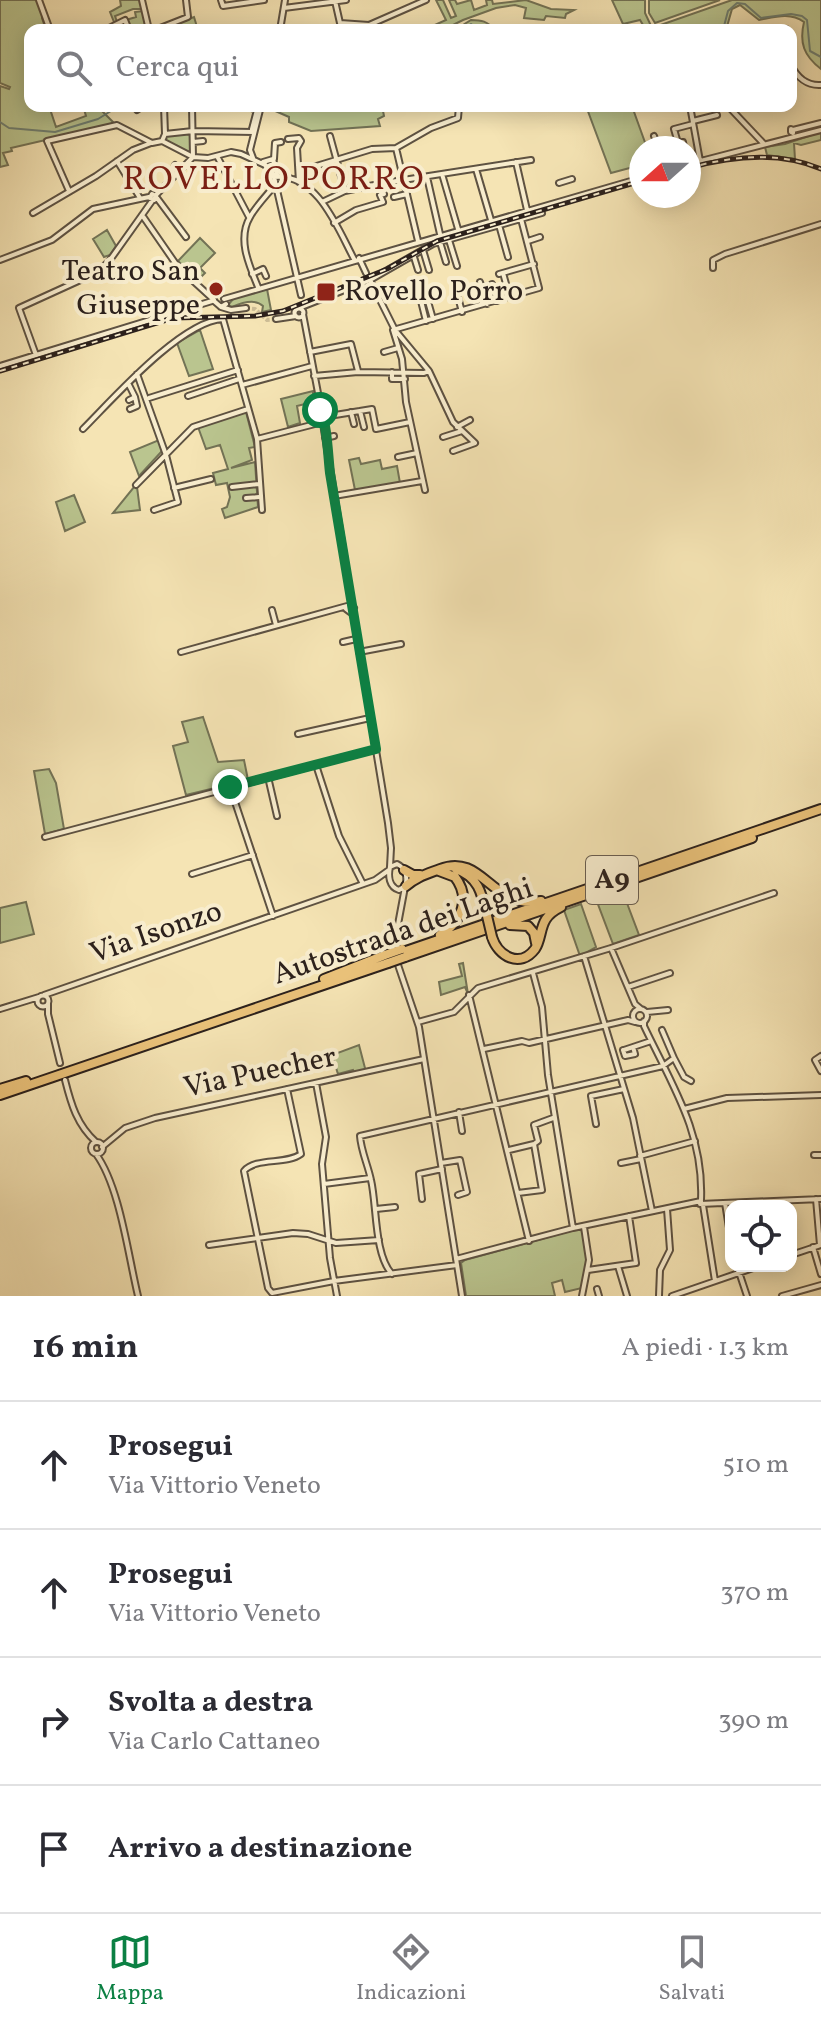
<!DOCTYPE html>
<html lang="it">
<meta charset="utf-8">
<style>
:root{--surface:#fff;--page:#f7f7f7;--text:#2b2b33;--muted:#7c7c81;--line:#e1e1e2;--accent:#0b8043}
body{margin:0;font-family:Vollkorn,serif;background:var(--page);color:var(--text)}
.controls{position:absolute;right:24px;bottom:24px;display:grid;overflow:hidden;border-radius:16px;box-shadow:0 4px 20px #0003}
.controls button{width:72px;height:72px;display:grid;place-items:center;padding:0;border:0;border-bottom:2px solid var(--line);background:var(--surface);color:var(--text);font:40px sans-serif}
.compass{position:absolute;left:629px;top:136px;width:72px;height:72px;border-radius:50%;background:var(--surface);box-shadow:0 4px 20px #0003;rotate:249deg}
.stop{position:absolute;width:24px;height:24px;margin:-18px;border:6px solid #0b8043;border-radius:50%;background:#fff}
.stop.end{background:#0b8043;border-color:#fff;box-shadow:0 2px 8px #0008}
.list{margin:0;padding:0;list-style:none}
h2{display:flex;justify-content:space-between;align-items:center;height:104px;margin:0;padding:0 32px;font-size:34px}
h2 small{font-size:26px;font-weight:400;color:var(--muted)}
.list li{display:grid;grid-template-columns:52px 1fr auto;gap:24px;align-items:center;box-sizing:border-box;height:128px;padding:0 32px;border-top:2px solid var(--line)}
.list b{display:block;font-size:30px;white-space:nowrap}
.list p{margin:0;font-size:26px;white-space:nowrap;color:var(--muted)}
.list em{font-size:26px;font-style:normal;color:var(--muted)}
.icon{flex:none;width:44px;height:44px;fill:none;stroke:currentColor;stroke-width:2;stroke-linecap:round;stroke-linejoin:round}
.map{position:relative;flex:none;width:821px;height:1296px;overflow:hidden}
.search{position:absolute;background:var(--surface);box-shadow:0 4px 20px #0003;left:24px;right:24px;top:24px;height:88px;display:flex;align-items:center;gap:20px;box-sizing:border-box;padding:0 28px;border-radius:16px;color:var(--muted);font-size:30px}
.sheet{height:616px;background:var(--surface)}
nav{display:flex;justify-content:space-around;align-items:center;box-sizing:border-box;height:112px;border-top:2px solid var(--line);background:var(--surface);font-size:22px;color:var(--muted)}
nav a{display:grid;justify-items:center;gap:4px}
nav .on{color:var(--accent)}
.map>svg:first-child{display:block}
</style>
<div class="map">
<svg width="821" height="1296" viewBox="0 0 821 1296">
<rect width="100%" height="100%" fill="#f5e4b4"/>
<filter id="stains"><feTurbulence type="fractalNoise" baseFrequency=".0025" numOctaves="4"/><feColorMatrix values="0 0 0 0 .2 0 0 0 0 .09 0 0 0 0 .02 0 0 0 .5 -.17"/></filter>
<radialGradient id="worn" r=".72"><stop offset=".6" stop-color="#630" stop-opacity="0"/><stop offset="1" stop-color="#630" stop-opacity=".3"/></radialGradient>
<path fill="#bac58f" stroke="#737356" stroke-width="2" d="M0,0H37L43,15L42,18L46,30H30V106H49L56,127L86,116L83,106H97L115,124L11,148L12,151L3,153L8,165L0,167V86L9,89L10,87L0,83Z
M120,0H140L143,9H133L115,16L117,22H114L110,12L121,6Z
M436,0H443L451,18L456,16L449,0H455L457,4L471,0L474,10L487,5L486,0H492L493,4L526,0L551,9L574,10L566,14L565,18L546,16L544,20L524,18L526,8L515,5L496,8L463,20L443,30H339V27L408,25L409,29H426L446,20Z
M612,0H645V13L652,28L732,0H821V69C804,56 799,43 804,22C790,12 775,17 759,20L740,5L732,9L726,30H646L640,20L623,24Z
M649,0H720L655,23L649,13Z
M143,11L147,28L129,30L126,20L136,17L135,12Z
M194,17L198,30H159Z
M471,20C481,20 488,21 494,30H455Z
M264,106H382L384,116L378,119L380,126L311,131L289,122V117Z
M586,106H651L633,109L647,148H641V165L611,173Z
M821,132V140L801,145L794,143L795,159L767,155L765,147L785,144Z
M191,133V155L165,141L166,136Z
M107,230L116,246L110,255L104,257L93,239Z
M200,238L215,253L200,268L205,273L198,280L178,261Z
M267,289L271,310L262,312L263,306C255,298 241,303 232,307L228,305L234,298Z
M200,330L213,369L189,376L177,343Z
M313,391V402L297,406L300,423L288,427L281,399Z
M246,412L255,447L249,448L252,460L231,468L255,462L258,507L225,518L222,509L227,507L230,497L227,483L216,485L213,473L228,469L220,445L206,449L198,427Z
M159,440L162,451L139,476L130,452Z
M359,458L361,464L380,460L382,469L397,466L400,483L355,490L349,460Z
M134,487H137L140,510L113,513Z
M74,495L85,522L65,531L56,502Z
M203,717L218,762L244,760L248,780L186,795L173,746L188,742L182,722Z
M49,769L56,783L64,829L45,834L34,771Z
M622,890L639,935L613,944L596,899Z
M26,902L34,934L0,943V908Z
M581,904L596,947L580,956L564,910Z
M463,963L468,994L465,987L441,995L439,982L462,976L459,964Z
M359,1045L366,1072L355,1074L353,1070L338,1074L332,1055Z
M574,1230H581C593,1246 586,1269 582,1288L565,1292L562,1280L552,1283L555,1296H466L461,1263L465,1260Z"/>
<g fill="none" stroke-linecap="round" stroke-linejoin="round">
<path stroke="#6f8073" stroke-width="2" d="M461,30L471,24L480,30
M723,30L728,11L737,3L745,4L761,18L791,14L802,16L807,20L810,51L821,57
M400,106V110
M588,106L592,111L609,106
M635,106H646
M0,122L9,128L55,132L98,119L119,106"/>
<path stroke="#cdbd96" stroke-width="4" stroke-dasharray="4 2" stroke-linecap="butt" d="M246,308L255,309L267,320L276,319"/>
<defs>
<path id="minor" d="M39,0L50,30
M142,0L149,30
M221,0L223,6L264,0
M335,1L340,23L369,25L426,0
M284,8L346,0
M105,30L125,20L129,30
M155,30L188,17L186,0
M280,30L285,0
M786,30V29
M791,65C797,77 807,86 821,85
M98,106L99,107
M192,106L193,157
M245,106L257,110L252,129
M690,106L700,161
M728,106L764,144
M137,110L143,106
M693,121L717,115
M791,129L793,130V133L791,132Z
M793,130L821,123
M165,134L193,131L254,132
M330,136L345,191
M654,136L659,148
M288,139L299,138L301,141L297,148L299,182
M162,141L165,134L164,106
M193,142L203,141
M396,148L418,241
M684,148L683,142L678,143L674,129L693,124
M217,156L249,217
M253,158L250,150L261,106
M273,159L277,174L274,175L263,162Z
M274,159L275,143L281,142
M117,161L140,198
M516,162L527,210
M689,164L821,130
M175,165L181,172
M476,169L491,220
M300,171L372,149L396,148L431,128L458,118L459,106
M442,174L458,229
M274,177L301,295
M427,177L440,234
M559,183L572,179
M69,191L47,141L117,125L152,143L162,141L193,157L208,158L231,152L241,154L265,165L274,177C317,172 338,229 354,259
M152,194L156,196L154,200L150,198Z
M156,195L193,157
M394,197L407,194
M157,198L186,237
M322,202L345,191L384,183L531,160
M33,213L96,176L133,150L151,143
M142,215L178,267L214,300
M334,223L356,210L383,202L380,195L384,194
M499,225L508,257
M449,240L457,266
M528,241L540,237
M440,242L446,262
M423,250L429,270
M414,257L418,270
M359,258L366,273
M0,260L52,240L93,209L149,197
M713,268V260L725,254L821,224
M503,273L508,291
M252,274L263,269L266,276
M499,274L534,264
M370,280L395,330L429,371L453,422L475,443L453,451
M454,282L462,312
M480,282L487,304
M492,284L497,301
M258,287C249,265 237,239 250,217C256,206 267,195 275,185
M427,298L433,319
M224,299L641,178
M214,301L221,307L226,304
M421,301L426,321
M221,307L231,310L246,308
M299,308L370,280L433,244L542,213
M294.5 313a4.5 4.5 0 1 1 9 0a4.5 4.5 0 1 1-9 0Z
M303,314L322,414
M276,319L296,316
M310,352L351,344L358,371
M384,352L398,348
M36,355L19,308L98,272L110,260L152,201
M0,366L212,301
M392,372V379H405
M137,374L166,455L178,502L154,510
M314,376L358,372L424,373L429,371
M128,383L135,397L129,400
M242,385L312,366
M188,396L239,379
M149,398L238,370
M130,409L137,406L135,397
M360,411L364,427
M351,412L354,424
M322,415L329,416L372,409L376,429L410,422
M327,416L323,423L324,430L352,605
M457,427L470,420
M83,429C112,400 181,321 223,319L257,439L262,510
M443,437L462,431
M325,438L334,436
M257,439L319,423
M398,457L417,453
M136,485L193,427L248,409
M232,487L259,484
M174,488L211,479
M425,490L406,402L402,359L393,330L539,288L521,219
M334,496L422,481
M246,498L259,497
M350,605L354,608L350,612L346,609Z
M272,610L276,625
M353,610L388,823L391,848L390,867
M343,642L356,639
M181,652L347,606
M359,652L401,644
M298,734L370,718
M316,765L339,836L363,884
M268,777L277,816
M230,787L273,916
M45,837L376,749
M397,864C406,868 408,878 405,886L399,890C389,887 388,876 390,867Z
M192,874L253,855
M611,948L635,1004L641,1009
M393,951L405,887
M584,956L633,1118L652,1211
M396,959L419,1027L462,1296
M533,973L542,1007L548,1075L573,1228
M628,987L670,973
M44,995L375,880L389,870
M469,995L529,1241
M37.5 1001a5.5 5.5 0 1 1 11 0a5.5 5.5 0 1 1-11 0Z
M48,1004V1014L60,1063
M633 1016a7 7 0 1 1 14 0a7 7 0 1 1-14 0Z
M0,1009L39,997
M647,1012L668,1010
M644,1021V1026C672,1085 704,1133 701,1200
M418,1022L454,1012L478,988L611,948L774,893
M633,1047L635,1054L625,1056L623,1050H624L651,1041
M484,1049L522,1041L529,1043L628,1020L635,1022
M821,1056L815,1060L821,1071
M674,1058L684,1077L691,1081
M65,1080C71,1104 77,1125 96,1142
M316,1083L326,1137L322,1164L330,1258L337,1296
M287,1089L301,1154C286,1165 256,1157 244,1171L268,1288L272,1293L334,1281L457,1265
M684,1109L727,1098L821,1095
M459,1112L462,1131
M596,1124L591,1096L624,1089
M91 1148a6 6 0 1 1 12 0a6 6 0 1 1-12 0Z
M102,1147L125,1128L155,1118L424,1059
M509,1150L534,1144
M96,1154C120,1187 128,1255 138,1296
M814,1155H821
M640,1156L695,1141
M441,1163L460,1160L467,1192L458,1195
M621,1163L641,1159
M324,1184L370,1178
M518,1193L542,1190L534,1144L538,1141L534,1125L553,1118
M422,1199L419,1174L442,1169
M816,1199L820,1245
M725,1203L731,1240
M700,1204L821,1199
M703,1205L715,1281
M376,1209L395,1207
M209,1245L293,1233L308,1234L336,1243L379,1240
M813,1247L821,1274
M791,1255L821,1245
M456,1259L573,1228L701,1201
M618,1266L627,1296
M737,1266L747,1296
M588,1270L636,1263L629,1216
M392,1274C374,1255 377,1205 371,1180C368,1165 361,1151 360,1136L663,1066L674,1058L662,1030
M597,1289L599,1296
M582,1296L589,1260L584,1227
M659,1296L660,1270L670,1250L667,1209
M672,1296L759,1266
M782,1296L821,1285"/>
<path id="highway" d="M456,869C479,877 482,894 487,916
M404,870L413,875H420
M439,871L455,877C471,898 462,922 440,935
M406,886C416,877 427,874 440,869C483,852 491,910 541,901
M510,925L528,926L534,933L536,943
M492,937C498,956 520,969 535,949C541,940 540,928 546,919C550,913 555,910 561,907
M403,952L821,809
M405,957L752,838
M324,979L385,955
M0,1089L26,1081
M0,1095L388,963"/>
</defs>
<use href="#minor" stroke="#5e5242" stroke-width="8"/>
<use href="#highway" stroke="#2c211c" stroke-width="12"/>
<use href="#minor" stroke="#f8edce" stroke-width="4"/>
<use href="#highway" stroke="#eac27a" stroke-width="8"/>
<defs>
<path id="rail" d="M689,168C732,156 779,151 821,169
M0,371L173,318L255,316L283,311L387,269L437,241L641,181"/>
</defs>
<use href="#rail" stroke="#2c211c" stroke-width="5"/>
<use href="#rail" stroke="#f8edce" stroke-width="2" stroke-dasharray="6" stroke-linecap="butt"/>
<defs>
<path id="highway-bridge" d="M487,916L492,937
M385,955L402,949
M388,963L405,957"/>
</defs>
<use href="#highway-bridge" stroke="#2c211c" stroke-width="12" stroke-linecap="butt"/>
<use href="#highway-bridge" stroke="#eac27a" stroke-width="8"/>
</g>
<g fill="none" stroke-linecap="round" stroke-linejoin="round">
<path stroke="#0b8043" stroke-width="10" d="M230,787L376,749L330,473C328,456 327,421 320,410"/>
</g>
<g fill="#8f2418" stroke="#f8edce" stroke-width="3">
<circle cx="216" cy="289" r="8"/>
<rect x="316" y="282" width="20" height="20" rx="4"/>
</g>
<g text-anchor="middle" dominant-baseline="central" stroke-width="8" stroke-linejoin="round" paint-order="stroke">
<rect fill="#f8edce" stroke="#695e51" stroke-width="2" x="586" y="856" width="52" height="48" rx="6"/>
<g font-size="28" font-weight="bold" fill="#2c211c">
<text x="612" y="880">A9</text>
</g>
<g font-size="30" fill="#2c211c" stroke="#f8edce" text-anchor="end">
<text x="200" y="272">Teatro San<tspan x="200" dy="34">Giuseppe</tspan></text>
<text x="344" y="292" text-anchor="start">Rovello Porro</text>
</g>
<g font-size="30" fill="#2c211c" stroke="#f8edce">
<text transform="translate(403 932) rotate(-19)">Autostrada dei Laghi</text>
<text transform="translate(156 933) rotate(-19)">Via Isonzo</text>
<text transform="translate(260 1073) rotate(-12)">Via Puecher</text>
</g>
<g font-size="34" letter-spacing="2" fill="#7a1f14" stroke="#f8edce">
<text x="274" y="180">ROVELLO PORRO</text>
</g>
</g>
<rect width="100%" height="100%" filter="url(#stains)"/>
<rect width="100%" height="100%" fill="url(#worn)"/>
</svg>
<div class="controls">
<button><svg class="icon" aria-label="locate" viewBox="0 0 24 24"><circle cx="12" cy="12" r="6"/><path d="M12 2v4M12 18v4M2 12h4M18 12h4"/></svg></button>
</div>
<svg class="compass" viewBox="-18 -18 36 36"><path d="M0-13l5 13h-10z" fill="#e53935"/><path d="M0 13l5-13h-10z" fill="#7c7c81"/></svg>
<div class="stop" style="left:320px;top:410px"></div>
<div class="stop end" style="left:230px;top:787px"></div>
<div class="search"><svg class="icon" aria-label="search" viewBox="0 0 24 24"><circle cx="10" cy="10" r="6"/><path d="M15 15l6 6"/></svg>Cerca qui</div>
</div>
<section class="sheet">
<h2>16 min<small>A piedi · 1.3 km</small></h2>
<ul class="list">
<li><svg class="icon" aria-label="ahead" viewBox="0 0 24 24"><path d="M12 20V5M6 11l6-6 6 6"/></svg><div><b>Prosegui</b><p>Via Vittorio Veneto</p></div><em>510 m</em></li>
<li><svg class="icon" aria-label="ahead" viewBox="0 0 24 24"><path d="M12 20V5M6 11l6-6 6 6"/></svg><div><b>Prosegui</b><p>Via Vittorio Veneto</p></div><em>370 m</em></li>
<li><svg class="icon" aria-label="right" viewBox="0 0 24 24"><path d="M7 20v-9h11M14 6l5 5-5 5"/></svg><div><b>Svolta a destra</b><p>Via Carlo Cattaneo</p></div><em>390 m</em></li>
<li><svg class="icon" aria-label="arrive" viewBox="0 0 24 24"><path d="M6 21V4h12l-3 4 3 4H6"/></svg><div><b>Arrivo a destinazione</b></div></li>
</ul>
</section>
<nav>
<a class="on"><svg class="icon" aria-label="map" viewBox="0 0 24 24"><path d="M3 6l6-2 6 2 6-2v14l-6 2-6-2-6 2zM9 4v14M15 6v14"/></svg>Mappa</a>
<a><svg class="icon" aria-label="directions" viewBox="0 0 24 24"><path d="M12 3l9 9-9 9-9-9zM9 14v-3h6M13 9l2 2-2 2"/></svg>Indicazioni</a>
<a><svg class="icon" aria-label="saved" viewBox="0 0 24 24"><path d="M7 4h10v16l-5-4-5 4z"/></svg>Salvati</a>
</nav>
